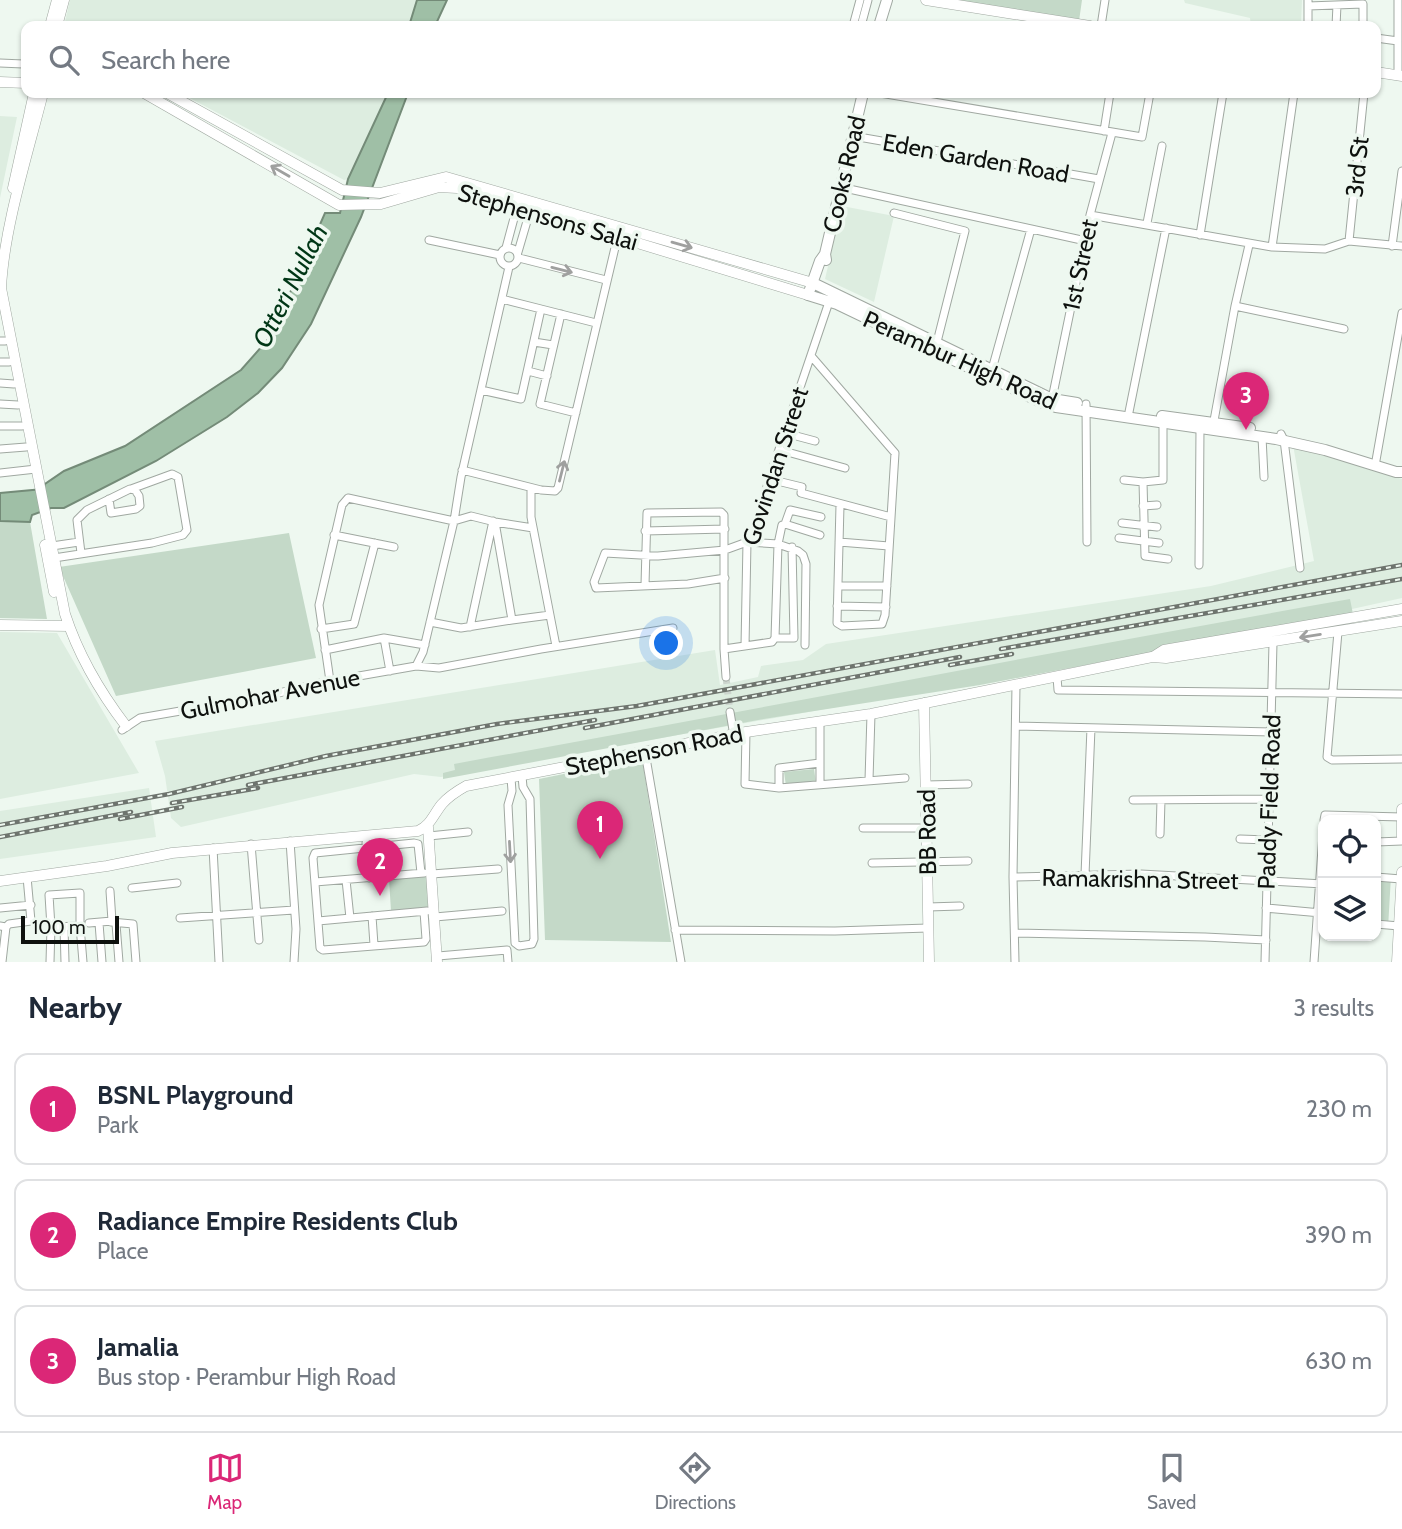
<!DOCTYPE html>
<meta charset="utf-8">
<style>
:root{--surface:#fff;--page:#f6f6f7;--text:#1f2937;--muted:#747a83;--line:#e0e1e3;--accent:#db2777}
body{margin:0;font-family:Cabin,sans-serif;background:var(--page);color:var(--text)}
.controls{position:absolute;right:21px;bottom:21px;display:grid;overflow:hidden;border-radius:14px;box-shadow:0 2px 5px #0004}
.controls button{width:63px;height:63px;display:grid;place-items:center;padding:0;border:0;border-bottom:2px solid var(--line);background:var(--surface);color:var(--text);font:35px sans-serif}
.scale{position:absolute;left:21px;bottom:18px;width:98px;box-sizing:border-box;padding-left:7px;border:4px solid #0e110e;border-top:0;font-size:19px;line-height:24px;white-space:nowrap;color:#0e110e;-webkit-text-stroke:5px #eef8f0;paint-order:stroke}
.you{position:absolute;left:667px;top:644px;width:24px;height:24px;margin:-18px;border:5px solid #fff;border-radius:50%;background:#1a73e8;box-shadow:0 0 0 10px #1a73e833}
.badge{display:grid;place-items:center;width:46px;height:46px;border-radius:50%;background:var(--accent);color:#fff;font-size:23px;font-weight:700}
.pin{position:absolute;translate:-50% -58px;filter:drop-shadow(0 2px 4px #0008)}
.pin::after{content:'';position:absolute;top:37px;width:24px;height:21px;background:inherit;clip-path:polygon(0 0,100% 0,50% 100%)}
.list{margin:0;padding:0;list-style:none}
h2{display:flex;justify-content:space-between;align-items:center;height:91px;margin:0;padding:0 28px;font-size:30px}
h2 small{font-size:23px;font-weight:400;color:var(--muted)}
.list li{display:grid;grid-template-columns:46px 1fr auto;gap:21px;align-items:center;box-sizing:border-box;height:112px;margin:0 14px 14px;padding:0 14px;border:2px solid var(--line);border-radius:14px}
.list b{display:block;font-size:26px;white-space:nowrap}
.list p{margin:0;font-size:23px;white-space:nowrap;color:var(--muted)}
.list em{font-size:23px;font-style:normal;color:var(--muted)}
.icon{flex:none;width:38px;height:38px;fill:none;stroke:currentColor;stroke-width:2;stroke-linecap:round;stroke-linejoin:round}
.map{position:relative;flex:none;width:1402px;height:962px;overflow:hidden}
.search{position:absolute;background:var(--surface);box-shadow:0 2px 5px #0004;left:21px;right:21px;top:21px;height:77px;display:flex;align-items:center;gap:18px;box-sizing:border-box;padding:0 24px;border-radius:14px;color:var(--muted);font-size:26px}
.sheet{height:469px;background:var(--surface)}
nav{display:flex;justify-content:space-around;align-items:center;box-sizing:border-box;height:98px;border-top:2px solid var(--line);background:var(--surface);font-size:19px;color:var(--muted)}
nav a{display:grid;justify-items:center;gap:4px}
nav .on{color:var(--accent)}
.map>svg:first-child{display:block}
</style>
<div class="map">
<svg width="1402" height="962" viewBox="0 0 1402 962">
<rect width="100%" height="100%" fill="#eef8f0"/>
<path fill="#ddede0" d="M70,0H417L409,26H64Z
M1184,0H1302L1301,26H1251L1250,18L1185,3Z
M180,93H388L363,151L348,179L344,180Z
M0,116L17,117L0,198Z
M842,206L894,216L874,302L825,279Z
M1293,445L1402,479V598L1284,624L904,695L441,777L414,774L181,827L171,818L165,776L155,741L715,650L720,685L758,677L761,666L803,660L826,644L1211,586L1314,561Z
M0,632L57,633L139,773L0,799Z
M149,788L156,837L0,859V811Z"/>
<path fill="#c4d9c8" d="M954,0H1082L1079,21Z
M0,521L30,522L47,619L0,618Z
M289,533L316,658L116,696L59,567Z
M1350,599L1353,614L980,685L758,720L443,779V773L455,770L454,764L470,761C764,708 1056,651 1350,599Z
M642,758L671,942L545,940L539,779Z
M814,769L816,783L786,786L784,772Z
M427,876L429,908L391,911L389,879Z
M1376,876H1391L1388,928H1376Z"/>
<path fill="#9fbfa6" stroke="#748b78" stroke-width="2" d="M417,0H447L435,26H409Z
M388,93H408L361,217L311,324L282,368L258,393L227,417L156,461L64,508H51L32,515L30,522L0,521V493L43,489L45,484L64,471L125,446L241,370L271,336L325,213H340L348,179Z"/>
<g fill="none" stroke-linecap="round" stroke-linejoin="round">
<path stroke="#ccd5ce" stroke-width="7" stroke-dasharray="7 3.5" stroke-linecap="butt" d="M726,677L730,712"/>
<defs>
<path id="street" d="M1398,0V76
M1308,6L1363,4V26
M853,26L860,0
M861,26L868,0
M1101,26L1105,0
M1308,26V0
M1336,26L1337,5
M1376,38L1398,41
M0,63L23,64
M880,93L1142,137L1150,93
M1104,131L1110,93
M853,136L1099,179
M840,187L1086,241
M894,213L965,231L937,342
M1090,215L1272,247L1325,249L1349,241L1402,246
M1147,223L1162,146
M1200,235L1223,93
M429,240L500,255
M1349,241L1364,93
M1392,246L1402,171
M1272,247L1294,93
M500 257a9 9 0 1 1 18 0a9 9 0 1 1-18 0Z
M506,248L517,207
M518,252L530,211
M519,258L606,280
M1235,306L1344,329
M541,309L596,323
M561,314L540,404L576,413
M0,341H5
M534,342L553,345
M812,357L895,453L885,615L882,624L842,626L837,623L840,505
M0,362H9
M528,371L547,376
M991,373L1031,229
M0,383L14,384
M481,390L521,399L541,309L502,299
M1052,399L1090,215L1112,133
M0,404L18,405
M1086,404L1087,542
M1129,412L1166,228
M1163,423V480L1143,482L1145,556L1168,559
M0,426H22
M1213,426L1235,306L1249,245
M785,433L815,441
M1281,434L1284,440L1300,568
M1262,437L1264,477
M0,449L26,447
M780,450L845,468
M1375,466L1402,313
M462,470L541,490L555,491L558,488L618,235
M0,473L36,469
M769,479L802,487L801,493L891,517
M1124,480L1143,482
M531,488V517L556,646
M1143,506L1157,505
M495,522L533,528
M1122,523L1157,527
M785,524L820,535
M645,531L725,529
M334,535L394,547
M1119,538L1159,543
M839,542L889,546
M52,546L79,542
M81,553L77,520L87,510L130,489L135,490L139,496L140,506L136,509L111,513L109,499
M54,558L152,543L183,535L187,530L178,477L172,474L131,489
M1199,565L1200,428
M725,578L688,584L596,588L594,582L605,553L658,556L725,550L747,542L778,544L798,551L803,555L806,564L805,645
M645,585L647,513L721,512L724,515V649L726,677
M838,586H887
M837,606L886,607
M512,620L550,615
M430,622L461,628L512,620L495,522L471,516L454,521L461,477L509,267
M470,627L493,521
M321,629L354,624L375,543
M1338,632L1327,757L1332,760L1402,759
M384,638L390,671
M775,638H794L792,547
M745,646L747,542L754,537L769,479L830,299
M724,649L772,642L775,638L778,544L782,525L785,524L790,510L821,517
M325,650L384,638L425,645
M1057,677L1058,690L1402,694
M330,681L319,605L342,505L348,498L454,521L423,652L416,666
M730,712L734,736
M1016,726L1272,732
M122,730L140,718L267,696L319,683L416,666L439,668L541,649L673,628
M746,732L745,784L779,788L905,778
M645,752L681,962
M511,778L512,791L508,805L515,943L519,946L532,944L534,939L530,799L523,787L522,776
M869,780L871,714
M820,783V721
M926,785L968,784
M779,788V768L820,763
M1133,800L1269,799
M1324,820L1325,815L1402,817
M863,828H927
M1160,834L1161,800
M429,836L468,832
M1240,839L1268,840
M290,841L296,929L294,962
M1376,842L1402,841
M366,843L369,878
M251,844L259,940
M213,848L219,962
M872,863L968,861
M421,873L418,844L414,843L315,853L313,858L320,948L323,950L424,942L426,939L424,912
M432,874L498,869
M1085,875L1091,728
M1013,877L1141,874L1323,884
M1376,877L1401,879
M346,880L350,918
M315,882L424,873
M132,888L177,883
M80,893V926L51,927L49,895Z
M928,907L960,906
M0,908L31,905
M1266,908L1321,913
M372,916L374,945
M435,917L502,911
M180,918L294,910
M318,921L427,911
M111,922L133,924L136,962
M89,923L112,921L110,891
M99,923L102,962
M116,924L119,962
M1376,924L1399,926
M0,926L6,927L9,924L31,921L27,877
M80,926L83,962
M64,927L65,962
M675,930L835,931L928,928
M1015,933L1205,937L1266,940
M438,956L507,950L508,962
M2,962L6,927
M50,962L51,927
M1015,962L1013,877L1016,685
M1265,962L1273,643
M1314,962L1323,834"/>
<path id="secondary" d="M926,0L1090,26
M50,26L57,0
M57,26L64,0
M1376,72L1402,76
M0,82L26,83
M43,93C28,153 4,227 1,288L65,614C78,654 100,692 126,726
M144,93L339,205L381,204L439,187L457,188L808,295
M167,93L342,190L380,193L446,177L813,283
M13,188L34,93
M45,545L54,592
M0,625L69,626
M1153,657L1164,650L1402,609
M924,703L929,962
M1402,809V837
M428,827L437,962
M0,881L107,866L172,853L418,831C431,825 433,815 442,804C449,796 457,791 466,786L746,732L871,714L1152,657L1166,658L1402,621
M1397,962L1402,872"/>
<path id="primary" d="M879,26L887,0
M825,254L820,261L808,295L837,304L1041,402L1056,407L1276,439L1325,450L1396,472H1402
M826,260L825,254L863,93
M813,283L1052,399L1077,403
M1162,416L1250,428"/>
</defs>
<use href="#street" stroke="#a0a8a1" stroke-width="9"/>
<use href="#secondary" stroke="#a0a8a1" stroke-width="11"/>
<use href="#primary" stroke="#a0a8a1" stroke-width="12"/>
<use href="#street" stroke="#fff" stroke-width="7"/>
<use href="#secondary" stroke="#fff" stroke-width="10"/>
<use href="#primary" stroke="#fff" stroke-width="10"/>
<defs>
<path id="rail" d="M1001,649L1402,579
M950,665L1012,654
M585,728L960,657
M248,785L595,720
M172,803L258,788
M120,819L182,807
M0,825L169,794L326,756L497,724L637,706L1402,565
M0,837L131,812"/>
</defs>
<use href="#rail" stroke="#6e746e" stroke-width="4.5"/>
<use href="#rail" stroke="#eef8f0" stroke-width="2" stroke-dasharray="5" stroke-linecap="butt"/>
</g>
<defs><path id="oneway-shaft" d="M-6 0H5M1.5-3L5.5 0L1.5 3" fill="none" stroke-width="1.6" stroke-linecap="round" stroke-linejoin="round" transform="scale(1.75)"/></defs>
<g stroke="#9fa09f">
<use href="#oneway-shaft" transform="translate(280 171) rotate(-150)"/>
<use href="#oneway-shaft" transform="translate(682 245) rotate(16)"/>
<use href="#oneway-shaft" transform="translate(562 270) rotate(14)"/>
<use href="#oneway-shaft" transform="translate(562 471) rotate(-76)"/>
<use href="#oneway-shaft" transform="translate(1310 636) rotate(171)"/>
<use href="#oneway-shaft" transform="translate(510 852) rotate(87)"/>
</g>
<g text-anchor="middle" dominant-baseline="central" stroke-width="7" stroke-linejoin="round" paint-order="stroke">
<g font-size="24" fill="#0e110e" stroke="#eef8f0">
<text transform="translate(976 158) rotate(10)">Eden Garden Road</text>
<text transform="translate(1357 167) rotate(-84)">3rd St</text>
<text transform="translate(844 174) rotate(-77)">Cooks Road</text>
<text transform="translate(548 217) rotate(16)">Stephensons Salai</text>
<text transform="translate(1080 265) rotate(-78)">1st Street</text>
<text transform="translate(960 360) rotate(24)">Perambur High Road</text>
<text transform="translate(775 466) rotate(-72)">Govindan Street</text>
<text transform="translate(270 694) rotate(-11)">Gulmohar Avenue</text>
<text transform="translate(654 750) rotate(-11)">Stephenson Road</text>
<text transform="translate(1269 802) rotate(-88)">Paddy Field Road</text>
<text transform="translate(927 832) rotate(-91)">BB Road</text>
<text transform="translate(1140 879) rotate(1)">Ramakrishna Street</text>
</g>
<g font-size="26" font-style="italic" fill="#003616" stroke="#eef8f0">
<text transform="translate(290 286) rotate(-63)">Otteri Nullah</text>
</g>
</g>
</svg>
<div class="controls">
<button><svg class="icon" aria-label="locate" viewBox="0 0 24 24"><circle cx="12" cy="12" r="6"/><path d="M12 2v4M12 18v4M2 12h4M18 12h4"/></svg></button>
<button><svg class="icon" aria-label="layers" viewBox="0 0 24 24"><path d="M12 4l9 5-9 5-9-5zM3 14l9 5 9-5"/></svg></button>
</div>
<div class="scale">100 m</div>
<div class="you"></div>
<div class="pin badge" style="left:600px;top:859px">1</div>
<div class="pin badge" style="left:380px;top:896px">2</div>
<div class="pin badge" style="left:1246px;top:430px">3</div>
<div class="search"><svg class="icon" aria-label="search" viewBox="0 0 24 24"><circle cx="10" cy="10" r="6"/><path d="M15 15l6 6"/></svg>Search here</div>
</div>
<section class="sheet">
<h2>Nearby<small>3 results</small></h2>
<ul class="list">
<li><span class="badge">1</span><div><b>BSNL Playground</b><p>Park</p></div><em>230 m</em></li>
<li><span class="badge">2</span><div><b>Radiance Empire Residents Club</b><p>Place</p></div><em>390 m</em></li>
<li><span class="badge">3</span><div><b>Jamalia</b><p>Bus stop · Perambur High Road</p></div><em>630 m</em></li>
</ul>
</section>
<nav>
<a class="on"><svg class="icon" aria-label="map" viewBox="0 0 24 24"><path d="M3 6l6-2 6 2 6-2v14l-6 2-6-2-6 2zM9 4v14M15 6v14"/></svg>Map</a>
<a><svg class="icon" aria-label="directions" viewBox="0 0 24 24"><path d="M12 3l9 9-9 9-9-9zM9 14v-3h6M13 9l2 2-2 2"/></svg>Directions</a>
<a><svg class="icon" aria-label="saved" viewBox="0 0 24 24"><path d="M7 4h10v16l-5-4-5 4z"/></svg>Saved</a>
</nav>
